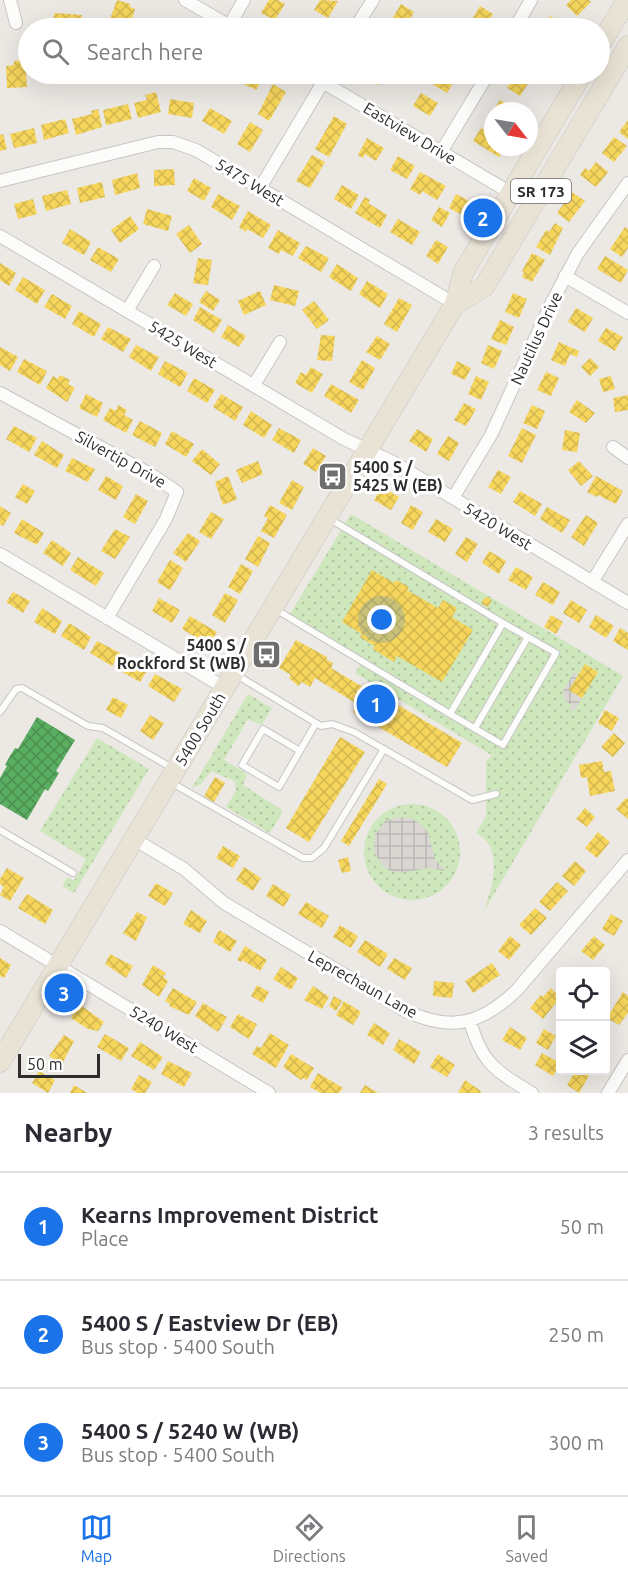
<!DOCTYPE html>
<meta charset="utf-8">
<style>
:root{--surface:#fff;--page:#f7f7f7;--text:#2b2b33;--muted:#7c7c81;--line:#e1e1e2;--accent:#1a73e8}
body{margin:0;font-family:Ubuntu,sans-serif;background:var(--page);color:var(--text)}
.controls{position:absolute;right:18px;bottom:18px;display:grid;overflow:hidden;border-radius:6px;box-shadow:0 6px 24px #0002}
.controls button{width:54px;height:54px;display:grid;place-items:center;padding:0;border:0;border-bottom:2px solid var(--line);background:var(--surface);color:var(--text);font:30px sans-serif}
.compass{position:absolute;left:484px;top:102px;width:54px;height:54px;border-radius:50%;background:var(--surface);box-shadow:0 6px 24px #0002;rotate:121deg}
.scale{position:absolute;left:18px;bottom:15px;width:82px;box-sizing:border-box;padding-left:6px;border:3px solid #2d2d2d;border-top:0;font-size:16px;line-height:21px;white-space:nowrap;color:#2d2d2d;-webkit-text-stroke:4px #fff;paint-order:stroke}
.you{position:absolute;left:382px;top:620px;width:21px;height:21px;margin:-15px;border:4px solid #fff;border-radius:50%;background:#1a73e8;box-shadow:0 0 0 9px #1a73e833}
.badge{display:grid;place-items:center;width:39px;height:39px;border-radius:50%;background:var(--accent);color:#fff;font-size:20px;font-weight:700}
.pin{position:absolute;translate:-50% -50%;border:3px solid #fff;box-shadow:0 2px 6px #0006}
.list{margin:0;padding:0;list-style:none}
h2{display:flex;justify-content:space-between;align-items:center;height:78px;margin:0;padding:0 24px;font-size:26px}
h2 small{font-size:20px;font-weight:400;color:var(--muted)}
.list li{display:grid;grid-template-columns:39px 1fr auto;gap:18px;align-items:center;box-sizing:border-box;height:108px;padding:0 24px;border-top:2px solid var(--line)}
.list b{display:block;font-size:22px;white-space:nowrap}
.list p{margin:0;font-size:20px;white-space:nowrap;color:var(--muted)}
.list em{font-size:20px;font-style:normal;color:var(--muted)}
.icon{flex:none;width:33px;height:33px;fill:none;stroke:currentColor;stroke-width:2;stroke-linecap:round;stroke-linejoin:round}
.map{position:relative;flex:none;width:628px;height:1093px;overflow:hidden}
.search{position:absolute;background:var(--surface);box-shadow:0 6px 24px #0002;left:18px;right:18px;top:18px;height:66px;display:flex;align-items:center;gap:15px;box-sizing:border-box;padding:0 21px;border-radius:33px;color:var(--muted);font-size:22px}
.sheet{height:402px;background:var(--surface)}
nav{display:flex;justify-content:space-around;align-items:center;box-sizing:border-box;height:84px;border-top:2px solid var(--line);background:var(--surface);font-size:16px;color:var(--muted)}
nav a{display:grid;justify-items:center;gap:3px}
nav .on{color:var(--accent)}
.map>svg:first-child{display:block}
</style>
<div class="map">
<svg width="628" height="1093" viewBox="0 0 628 1093">
<defs>
<pattern id="green-dots" width="8" height="8" patternUnits="userSpaceOnUse" patternTransform="scale(1.5)"><rect width="8" height="8" fill="#cfe7bc"/><path d="M2 2h.1M6 6h.1" fill="none" stroke="#b2c6a2" stroke-width="1.8" stroke-linecap="round"/></pattern>
<pattern id="plaza-grid" width="8" height="8" patternUnits="userSpaceOnUse" patternTransform="scale(1.5)"><rect width="8" height="8" fill="#dad6d2"/><path d="M0 4h8M4 0v8" fill="none" stroke="#bbb8b5"/></pattern>
<pattern id="homes-cross-hatch" width="8" height="8" patternUnits="userSpaceOnUse" patternTransform="scale(1.5)"><rect width="8" height="8" fill="#f6d55c"/><path d="M0 0l8 8M0 8l8-8" fill="none" stroke="#d3b750"/></pattern>
<pattern id="public-cross-hatch" width="8" height="8" patternUnits="userSpaceOnUse" patternTransform="scale(1.5)"><rect width="8" height="8" fill="#5aae61"/><path d="M0 0l8 8M0 8l8-8" fill="none" stroke="#4b8e50"/></pattern>
</defs>
<rect width="100%" height="100%" fill="#ece8e4"/>
<path fill="url(#green-dots)" d="M351,514L623,676L484,911C492,887 505,847 476,833L486,816V762L491,756H493L355,673L361,663L287,619Z
M248,694L272,708L262,725L248,719L224,760L247,774L243,785L282,810V813L270,833L226,807L236,791L235,782C228,777 220,776 212,771L201,784L192,788Z
M97,738L149,769L74,893L62,886L68,877L74,881L86,859L40,831Z
M364 852a48 48 0 1 1 96 0a48 48 0 1 1-96 0Z"/>
<path fill="url(#plaza-grid)" d="M574,672L578,675L569,690L582,698L574,711L570,709L572,705L563,699L565,696L562,693Z
M399,817L411,818L423,826L428,833L435,859L445,871L430,868L399,873L388,870L382,865L374,852L375,835L385,821Z"/>
<path fill="url(#homes-cross-hatch)" d="M117,0L130,4V7L135,9L129,28L109,22Z
M269,0H278L285,4L275,20L261,13Z
M320,0L338,1L328,18L314,10Z
M571,0H589L591,2L577,16L566,5Z
M401,4L414,12L405,28L391,21Z
M480,6L493,14L485,28H467Z
M54,13L82,15L81,28H57L58,25L53,24Z
M550,16L563,24L560,28H542Z
M158,19L168,26L167,28H143L145,24L148,26L151,21L155,24Z
M25,60L27,87L7,88L6,66L14,65V61Z
M233,74H259L264,76L256,90L230,78Z
M362,74H385L378,85L366,79L361,76Z
M434,74H453L457,76L447,93L429,82Z
M516,74H534L520,96L507,88Z
M273,84L286,92L269,121L258,114Z
M156,92L161,112L138,118L134,103L147,100L145,95Z
M421,93L438,103L430,116L413,106Z
M170,99L194,103L192,118L168,114Z
M500,100L513,108L511,111H493Z
M128,104L132,119L106,125L103,110Z
M210,108L232,121L224,134L202,121Z
M98,109L102,127L76,135L72,119L92,114L91,111Z
M334,116L347,124L329,157L315,149Z
M65,119L69,133L44,140L41,125Z
M628,120V139L619,132Z
M250,122L263,130L250,152L237,144Z
M34,128L37,143L14,148L10,134Z
M481,128L489,133L491,130L493,131V147H505L499,157L473,141Z
M3,134L7,149L0,151V135Z
M614,137L627,146L614,162L602,153Z
M367,138L384,148L376,161L365,154L363,158L358,155Z
M312,155L325,162L310,188L296,181Z
M398,156L415,166L407,179L390,170Z
M596,162L608,172L596,187L580,175L585,168L589,171Z
M174,169L175,185L154,186V170Z
M420,172L446,186L437,200L422,191L420,195L410,189Z
M137,173L140,188L115,195L112,180Z
M194,178L211,188L204,201L187,191Z
M102,182L105,197L80,203L77,188Z
M342,185L359,195L351,209L334,199Z
M67,190L71,204L46,211L42,196Z
M572,192L585,201L569,222L557,213Z
M218,194L240,206L232,220L211,207Z
M456,194L473,203L466,217L449,208Z
M365,197L370,200L368,203L387,215L380,228L355,213Z
M33,199L37,214L18,219L14,204Z
M439,207L450,213L442,227L431,220Z
M147,209L172,216L168,231L143,224Z
M248,211L271,225L263,238L247,229L246,232L239,227Z
M130,216L139,229L120,243L111,230Z
M398,219L420,232L412,245L390,232Z
M555,223L563,228L550,255L536,247L546,230L549,232Z
M189,225L202,244L190,253L176,234Z
M625,227L628,229V248L622,257L610,249Z
M70,229L91,242L84,255L62,243Z
M278,230L300,243L293,256L281,250L279,254L268,248Z
M436,240L448,247L438,264L426,256Z
M306,246L329,258L321,272L298,258Z
M98,247L119,259L111,272L90,260Z
M532,253L545,260L532,282L522,277L524,272L522,271Z
M605,256L628,270L621,283L597,269Z
M198,258L212,260L208,285L193,283Z
M0,263L16,273L9,286L0,280Z
M337,264L358,278L351,291L329,277Z
M23,277L45,290L37,304L15,290Z
M367,281L388,294L380,308L359,294Z
M274,285L299,291L295,306L270,300Z
M206,291L220,300L213,311L199,302Z
M260,291L266,305L244,315L238,301Z
M175,293L193,304L186,316L167,305Z
M513,293L527,299L519,318L505,312Z
M52,294L72,306L65,319L44,307Z
M399,298L412,305L397,332L384,324Z
M314,301L329,320L317,329L302,310Z
M200,307L222,320L214,333L193,320Z
M576,308L593,318L585,332L568,322Z
M79,311L101,324L94,337L72,324Z
M500,320L514,327L506,345L491,339Z
M228,325L246,336L239,347L221,337Z
M108,327L131,339L123,352L101,339Z
M606,328L623,337L615,351L598,341Z
M321,335L335,336L332,361L317,360Z
M377,336L390,344L380,360L366,352Z
M559,342L579,351L577,357L570,354L565,366L551,360Z
M136,345L159,357L151,371L129,357Z
M488,345L502,351L494,369L481,363Z
M0,347L18,357L10,371L0,365Z
M590,358L599,367L590,376L581,367Z
M24,359L47,371L40,385L17,372Z
M362,360L375,368L363,390L349,382Z
M165,361L188,373L180,387L158,374Z
M457,361L471,368L465,380L451,374Z
M311,367L323,374L312,393L295,383L301,372L306,375Z
M546,372L559,378L551,396L537,390Z
M60,375L70,380L68,384L75,388L67,402L46,388L53,376L58,379Z
M476,376L489,382L481,400L468,394Z
M611,376L615,389L603,392L599,379Z
M194,378L215,390L207,403L187,391Z
M331,384L359,400L351,413L324,396Z
M86,394L103,403L97,417L79,408Z
M221,394L243,407L235,421L213,407Z
M628,395V410L615,412L613,398Z
M577,400L595,413L586,423L569,412Z
M464,403L476,409L466,426L454,420Z
M118,405L127,410L124,415L133,420L126,433L103,420L110,408L116,411Z
M532,405L545,411L537,429L523,423Z
M251,411L272,425L264,438L243,425Z
M140,421L162,433L155,447L132,435Z
M14,426L37,438L29,452L6,439Z
M279,428L301,440L294,453L272,440Z
M522,428L536,435L522,463L508,456Z
M417,429L433,439L426,452L409,441Z
M565,430L580,433L577,452L562,450Z
M172,431L194,444L186,457L165,444Z
M448,436L459,443L449,461L437,454Z
M42,441L64,455L57,468L34,455Z
M313,448L326,456L316,472L303,464Z
M202,449L220,464L211,475L192,461Z
M72,458L95,469L88,482L65,471Z
M258,461L263,474L242,483L236,470Z
M579,461L593,476L581,486L568,470Z
M498,470L511,477L501,494L488,487Z
M106,476L123,486L116,500L98,490Z
M228,476L237,499L223,505L215,482Z
M596,476L623,491L616,504L598,495L597,497L587,492Z
M292,480L304,487L292,510L279,503Z
M23,484L35,491L27,504L15,497Z
M382,487L399,497L391,510L374,500Z
M520,491L542,504L535,516L513,502Z
M136,494L148,501L135,524L123,517Z
M270,505L287,515L274,538L261,531L268,518L264,516Z
M411,505L423,512L413,530L401,523Z
M0,506L11,513L3,526L0,524Z
M547,507L570,520L562,533L540,519Z
M211,512L224,519L211,539L199,532Z
M586,515L598,523L584,546L571,537Z
M22,519L44,533L37,545L14,533Z
M436,519L453,529L445,542L428,532Z
M115,529L130,537L115,559L101,551Z
M188,533L200,541L186,562L173,553Z
M258,536L270,543L258,567L245,559Z
M466,537L478,544L467,562L455,554Z
M52,540L71,553L63,566L43,553Z
M489,551L506,561L499,574L482,563Z
M78,557L104,573L96,586L70,570Z
M170,560L183,568L170,590L157,582Z
M241,564L253,571L240,594L228,587Z
M516,567L533,577L526,590L508,580Z
M372,570L394,583L396,580L409,587L407,590L438,608L443,600L457,608L452,617L473,630L442,682L397,656L394,662L373,649L375,646L360,637L362,634L342,622Z
M543,582L560,592L553,605L535,595Z
M13,592L30,601L23,613L6,602Z
M225,593L238,600L225,623L212,615Z
M486,597L492,600L488,607L481,603Z
M159,598L180,610L172,623L152,611Z
M571,600L587,610L579,623L563,613Z
M42,608L62,621L55,634L34,622Z
M551,615L563,622L556,634L544,627Z
M596,615L614,626L606,638L589,627Z
M190,616L217,632L209,645L182,629Z
M69,623L91,637L84,650L61,636Z
M620,628L628,633V650L613,641Z
M296,640L327,657V660L333,663L331,668L366,689L368,687L462,743L447,767L353,712L357,704L315,678L310,687L302,682L298,686L289,678L291,675L279,668Z
M97,641L120,653L112,666L90,653Z
M124,657L148,669L140,682L117,669Z
M585,664L598,672L582,698L569,690Z
M155,674L182,689L174,702L148,686Z
M113,697L128,705L121,718L106,710Z
M605,710L619,718L612,731L598,723Z
M150,715L164,723L153,740L140,731Z
M614,733L625,743L613,757L601,747Z
M340,737L365,752L309,842L286,828Z
M602,761L604,772L611,771L615,791L590,796L587,777L581,778L579,765Z
M215,777L225,783L214,802L204,796Z
M379,779L387,784L349,846L341,841Z
M626,798L628,799V819L616,809Z
M585,808L595,817L587,827L576,819Z
M598,832L610,842L597,858L585,848Z
M223,846L240,856L233,868L216,858Z
M348,857L351,871L342,873L338,860Z
M575,861L586,871L574,886L562,876Z
M244,867L261,878L253,891L236,880Z
M7,868L24,878L10,901L0,895L4,887L0,884V879Z
M557,882L568,891L550,911L539,902Z
M156,883L173,893L165,906L148,896Z
M273,884L291,895L284,907L266,896Z
M27,894L53,910L45,924L18,908Z
M306,902L329,916L322,928L298,914Z
M535,908L547,918L531,935L519,925Z
M191,910L207,921L200,933L183,924Z
M137,912L147,917L136,941L123,933Z
M611,914L623,921L614,936L602,929Z
M340,925L358,936L351,948L333,937Z
M219,930L237,941L230,952L213,942Z
M510,936L521,945L509,960L498,951Z
M594,936L605,945L593,960L581,951Z
M365,940L388,954L380,967L357,952Z
M245,946L267,960L260,971L242,960L241,962L237,960Z
M110,954L133,966L126,978L105,964Z
M0,958L11,965L4,978L0,976Z
M394,958L412,968L405,980L387,969Z
M492,963L500,975L473,993L465,981Z
M153,965L166,973L163,977L168,981L159,997L142,985Z
M281,967L298,978L291,990L273,979Z
M434,981L454,983L452,998L433,996Z
M257,985L269,992L263,1003L251,996Z
M313,986L329,997L322,1009L304,1000Z
M173,988L197,1002L189,1015L169,1006L170,1004L165,1001Z
M551,988L560,998L543,1019L530,1008L541,995L543,997Z
M623,992L628,996V1013L619,1025L607,1018Z
M334,996L342,1001L336,1011L329,1006Z
M344,1001L361,1012L353,1025L336,1015Z
M203,1003L227,1017L218,1032L195,1016Z
M79,1004L104,1022L98,1031L88,1029L71,1018Z
M238,1014L257,1024L249,1039L230,1027Z
M374,1023L390,1033L383,1045L367,1035Z
M510,1027L527,1038L520,1050L502,1040Z
M544,1029L556,1036L548,1050L536,1043Z
M270,1033L289,1045L276,1068L252,1054L257,1046L261,1048Z
M105,1034L129,1048L121,1061L97,1047Z
M64,1035L74,1041L62,1064L49,1056Z
M399,1039L421,1052L414,1064L393,1050Z
M140,1042L163,1057L154,1070L131,1056Z
M542,1053L560,1063L553,1076L535,1065Z
M291,1054L314,1068L307,1080L303,1078L301,1080L283,1067Z
M438,1054L455,1065L447,1077L430,1067Z
M168,1061L192,1073L184,1087L161,1074Z
M576,1070H592L579,1093L567,1085Z
M39,1071L55,1080L48,1093L32,1083Z
M318,1073L343,1088L339,1093H321L310,1087Z
M139,1075L152,1082L145,1093H138L131,1089Z
M465,1080L481,1091L480,1093H458Z
M74,1085L87,1093H70Z
M365,1085L378,1093H360Z"/>
<path fill="url(#public-cross-hatch)" d="M37,717L75,740L56,771L59,773L48,791L45,789L27,820L0,804V778L7,766L5,765L10,756L15,748L18,749Z"/>
<g fill="none" stroke-linecap="round" stroke-linejoin="round">
<defs>
<path id="service" d="M275,609L450,714L503,623L330,519
M235,674L316,723L279,787L242,765L263,729L300,751
M0,712L16,689L22,688L88,726L103,728L172,768
M450,714L503,745L556,653L503,623
M316,723L321,726L332,724L354,732L472,800L496,794
M475,728L528,637
M172,783L303,858H312L324,848L384,749
M0,830L73,873"/>
<path id="minor" d="M10,0L16,23
M185,0L233,28
M229,26L244,0
M355,28L373,0
M515,28L531,0
M309,74L511,193
M441,152L488,74
M0,181L158,142H173L196,150L455,304
M260,188L328,74
M0,236L344,439L393,462L628,603
M565,276L628,313
M127,311L154,266
M254,385L280,342
M0,393L152,475L177,492L166,519L107,618
M613,447L628,458
M453,498L491,435L552,302L578,253L628,183
M0,554L225,688
M592,582L628,524
M134,839L184,869L224,903L402,1009C448,1032 479,1026 516,991L628,860
M0,931L269,1093
M470,1021C482,1064 496,1071 532,1093
M608,1093L628,1060"/>
<path id="primary" d="M600,45L627,0
M455,304L484,287L628,46
M0,1062L455,304L463,273L582,74"/>
</defs>
<use href="#service" stroke="#c7c6c6" stroke-width="8"/>
<use href="#minor" stroke="#c7c6c6" stroke-width="14"/>
<use href="#primary" stroke="#c6c5c3" stroke-width="21"/>
<use href="#service" stroke="#fcfcfb" stroke-width="6"/>
<use href="#minor" stroke="#fcfcfb" stroke-width="12"/>
<use href="#primary" stroke="#e9e3d5" stroke-width="20"/>
</g>
<defs>
<symbol id="bus-square" viewBox="-11 -11 22 22"><rect x="-9" y="-9" width="18" height="18" rx="4" fill="#706e6d" stroke="#fff"/><path d="M-5-6H5V4H4V6H2V4H-2V6H-4V4H-5ZM-3.5-4V0h7V-4ZM-3.5 1.2v1.5H-2V1.2ZM2 1.2v1.5H3.5V1.2Z" fill="#fff"/></symbol>
</defs>
<g fill-rule="evenodd">
<use href="#bus-square" x="316" y="460" width="33" height="33"/>
<use href="#bus-square" x="250" y="638" width="33" height="33"/>
</g>
<g text-anchor="middle" dominant-baseline="central" stroke-width="6" stroke-linejoin="round" paint-order="stroke">
<rect fill="#fff" stroke="#6c6c6c" stroke-width="1.5" x="511" y="179" width="60" height="24" rx="4.5"/>
<g font-size="15" font-weight="bold" fill="#2d2d2d">
<text x="541" y="191">SR 173</text>
</g>
<g font-size="16" fill="#2d2d2d" stroke="#fff">
<text transform="translate(410 133) rotate(31)">Eastview Drive</text>
<text transform="translate(250 182) rotate(31)">5475 West</text>
<text transform="translate(536 338) rotate(-65)">Nautilus Drive</text>
<text transform="translate(183 344) rotate(31)">5425 West</text>
<text transform="translate(121 459) rotate(29)">Silvertip Drive</text>
<text transform="translate(498 526) rotate(31)">5420 West</text>
<text transform="translate(200 729) rotate(-59)">5400 South</text>
<text transform="translate(363 984) rotate(29)">Leprechaun Lane</text>
<text transform="translate(164 1029) rotate(31)">5240 West</text>
</g>
<g font-size="16" font-weight="bold" fill="#2d2d2d" stroke="#fff" text-anchor="start">
<text x="353" y="467">5400 S /<tspan x="353" dy="18">5425 W (EB)</tspan></text>
<text x="246" y="645" text-anchor="end">5400 S /<tspan x="246" dy="18">Rockford St (WB)</tspan></text>
</g>
</g>
</svg>
<div class="controls">
<button><svg class="icon" aria-label="locate" viewBox="0 0 24 24"><circle cx="12" cy="12" r="6"/><path d="M12 2v4M12 18v4M2 12h4M18 12h4"/></svg></button>
<button><svg class="icon" aria-label="layers" viewBox="0 0 24 24"><path d="M12 4l9 5-9 5-9-5zM3 14l9 5 9-5"/></svg></button>
</div>
<svg class="compass" viewBox="-18 -18 36 36"><path d="M0-13l5 13h-10z" fill="#e53935"/><path d="M0 13l5-13h-10z" fill="#7c7c81"/></svg>
<div class="scale">50 m</div>
<div class="you"></div>
<div class="pin badge" style="left:376px;top:704px">1</div>
<div class="pin badge" style="left:483px;top:218px">2</div>
<div class="pin badge" style="left:64px;top:993px">3</div>
<div class="search"><svg class="icon" aria-label="search" viewBox="0 0 24 24"><circle cx="10" cy="10" r="6"/><path d="M15 15l6 6"/></svg>Search here</div>
</div>
<section class="sheet">
<h2>Nearby<small>3 results</small></h2>
<ul class="list">
<li><span class="badge">1</span><div><b>Kearns Improvement District</b><p>Place</p></div><em>50 m</em></li>
<li><span class="badge">2</span><div><b>5400 S / Eastview Dr (EB)</b><p>Bus stop · 5400 South</p></div><em>250 m</em></li>
<li><span class="badge">3</span><div><b>5400 S / 5240 W (WB)</b><p>Bus stop · 5400 South</p></div><em>300 m</em></li>
</ul>
</section>
<nav>
<a class="on"><svg class="icon" aria-label="map" viewBox="0 0 24 24"><path d="M3 6l6-2 6 2 6-2v14l-6 2-6-2-6 2zM9 4v14M15 6v14"/></svg>Map</a>
<a><svg class="icon" aria-label="directions" viewBox="0 0 24 24"><path d="M12 3l9 9-9 9-9-9zM9 14v-3h6M13 9l2 2-2 2"/></svg>Directions</a>
<a><svg class="icon" aria-label="saved" viewBox="0 0 24 24"><path d="M7 4h10v16l-5-4-5 4z"/></svg>Saved</a>
</nav>
